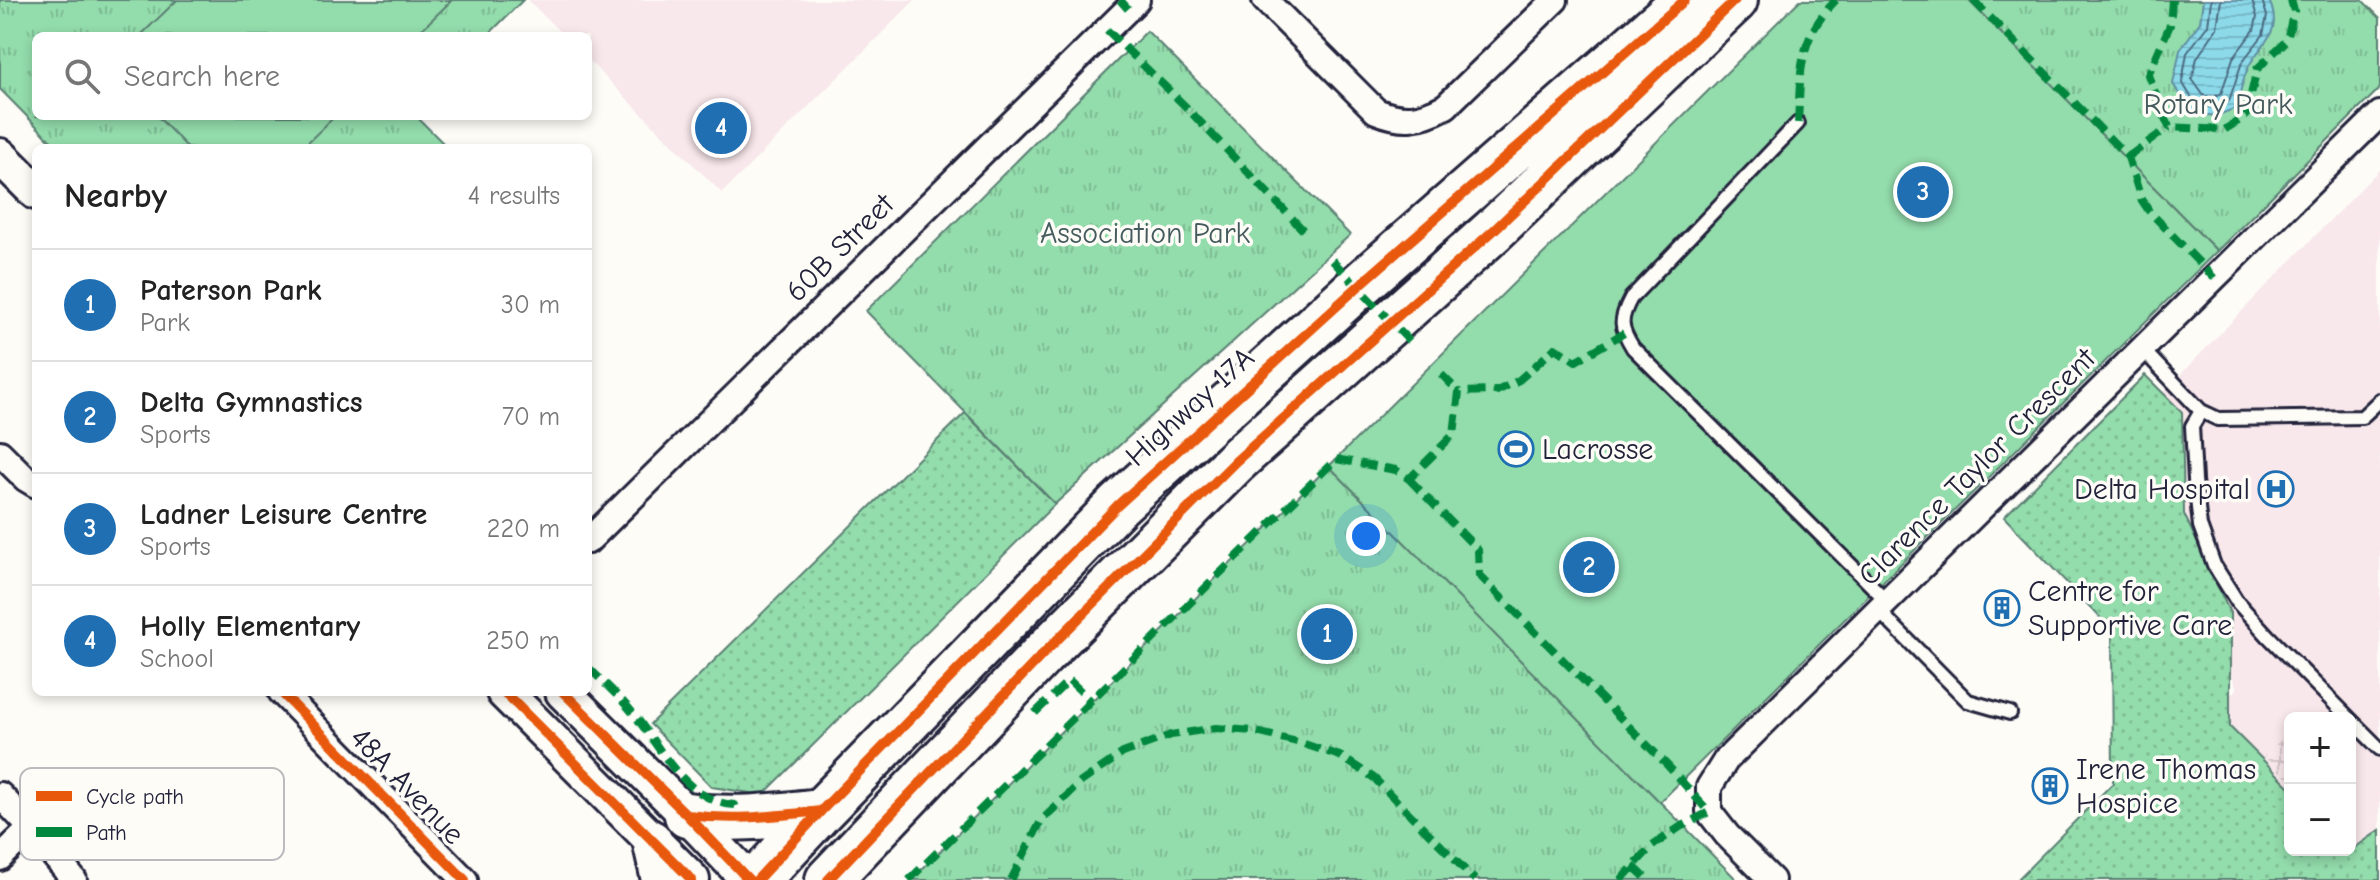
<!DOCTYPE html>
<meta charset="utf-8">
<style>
:root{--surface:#fff;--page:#f6f6f6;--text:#222;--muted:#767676;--line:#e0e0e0;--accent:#1f6fb2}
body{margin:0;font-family:"Comic Neue",sans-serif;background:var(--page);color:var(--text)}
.controls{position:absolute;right:24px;bottom:24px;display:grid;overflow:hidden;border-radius:12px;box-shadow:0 4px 12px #0003}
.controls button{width:72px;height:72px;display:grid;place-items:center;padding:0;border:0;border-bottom:2px solid var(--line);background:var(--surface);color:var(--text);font:40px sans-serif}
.you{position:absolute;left:1366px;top:536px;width:28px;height:28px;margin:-20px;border:6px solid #fff;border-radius:50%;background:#1a73e8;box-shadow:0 0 0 12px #1a73e833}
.badge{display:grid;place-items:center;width:52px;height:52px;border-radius:50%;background:var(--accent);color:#fff;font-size:26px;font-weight:700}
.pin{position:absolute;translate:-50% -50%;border:4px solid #fff;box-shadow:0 2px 8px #0006}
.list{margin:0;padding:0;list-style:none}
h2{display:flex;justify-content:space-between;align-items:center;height:104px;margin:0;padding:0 32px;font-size:34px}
h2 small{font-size:26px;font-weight:400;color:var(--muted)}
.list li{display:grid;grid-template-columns:52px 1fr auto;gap:24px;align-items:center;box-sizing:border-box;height:112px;padding:0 32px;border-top:2px solid var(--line)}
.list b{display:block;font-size:30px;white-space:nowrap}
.list p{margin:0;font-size:26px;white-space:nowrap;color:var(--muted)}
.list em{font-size:26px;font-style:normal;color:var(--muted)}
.icon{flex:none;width:44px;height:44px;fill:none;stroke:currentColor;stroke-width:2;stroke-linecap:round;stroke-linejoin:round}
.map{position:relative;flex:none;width:2380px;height:880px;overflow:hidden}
.search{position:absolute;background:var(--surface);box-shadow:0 4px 12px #0003;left:32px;top:32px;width:560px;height:88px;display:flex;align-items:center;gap:20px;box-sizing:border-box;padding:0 28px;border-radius:12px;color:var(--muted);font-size:30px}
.panel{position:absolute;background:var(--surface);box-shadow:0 4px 12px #0003;left:32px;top:144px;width:560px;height:552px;border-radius:12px}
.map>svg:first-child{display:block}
</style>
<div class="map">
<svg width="2380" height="880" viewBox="0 0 2380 880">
<defs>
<pattern id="industrial-grid" width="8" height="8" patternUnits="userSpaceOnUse" patternTransform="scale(2)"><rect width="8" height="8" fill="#f8e7eb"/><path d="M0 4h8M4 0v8" fill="none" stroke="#d4c6ca"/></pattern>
<pattern id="grass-dots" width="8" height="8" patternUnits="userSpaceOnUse" patternTransform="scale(2)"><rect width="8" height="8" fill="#93dcab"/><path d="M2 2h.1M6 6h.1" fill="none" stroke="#7ebc94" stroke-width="1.8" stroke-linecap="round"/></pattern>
<pattern id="park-tufts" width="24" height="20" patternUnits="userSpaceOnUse" patternTransform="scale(2)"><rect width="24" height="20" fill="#93dcab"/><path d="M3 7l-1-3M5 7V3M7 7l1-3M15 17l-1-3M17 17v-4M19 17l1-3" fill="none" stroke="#7ebc94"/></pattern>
<pattern id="water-rules" width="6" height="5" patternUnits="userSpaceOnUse" patternTransform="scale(2)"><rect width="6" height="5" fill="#8bd9e9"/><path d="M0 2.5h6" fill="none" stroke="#78bac9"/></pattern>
</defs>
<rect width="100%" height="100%" fill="#fdfcf7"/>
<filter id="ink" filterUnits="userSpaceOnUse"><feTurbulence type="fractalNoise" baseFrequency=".0125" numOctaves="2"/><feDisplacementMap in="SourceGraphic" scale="16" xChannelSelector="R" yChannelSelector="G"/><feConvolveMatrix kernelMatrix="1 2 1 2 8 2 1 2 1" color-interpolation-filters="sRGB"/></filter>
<g filter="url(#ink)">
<path fill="#f8e7eb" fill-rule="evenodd" d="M528,0H915L722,193L588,60V36H564Z
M2380,169V880H2028L2237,689L2193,572L2150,406ZM2290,718H2350V850H2290Z"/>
<path fill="url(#industrial-grid)" d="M2290,731V781L2264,756Z"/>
<path fill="url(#grass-dots)" stroke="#5a7f73" stroke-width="2" d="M2145,375L2182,412L2184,514L2230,613V727L2290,787V850H2350V847L2353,849L2380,830V880H2017L2113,783L2112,630L2004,517Z
M965,413L1055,504L763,795L712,787L650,724Z"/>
<path fill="url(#park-tufts)" stroke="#5a7f73" stroke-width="2" d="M0,0H523L487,36H36V116H416L448,148H58L0,89Z
M1968,0H2362L2380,18V88L2217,251Z
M1147,31L1350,235L1055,504L866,311Z
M1329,466L1737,880H911Z"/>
<path fill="#93dcab" stroke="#5a7f73" stroke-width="2" d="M177,0H452L415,36H140Z
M1800,0H1968L2217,251L1660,802L1329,466Z
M157,116H335L302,148H188Z"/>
<path fill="url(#water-rules)" stroke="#6190a3" stroke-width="2" d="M2203,0H2269C2283,32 2265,39 2250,64C2243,76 2240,94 2236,108L2216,116L2192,113L2173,84L2180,50L2200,22Z"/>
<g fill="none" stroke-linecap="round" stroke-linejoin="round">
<path stroke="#4c6b81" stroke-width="2" d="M2211,0L2208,25L2187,53L2182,82L2196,105L2215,108L2229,101L2242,62L2263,35L2267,16L2262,0
M2221,0L2217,28L2197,58L2192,79L2204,96L2214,97L2221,94L2233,58L2254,30L2257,17L2252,0"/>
<defs>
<path id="service" d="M1798,123L1631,298C1619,320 1620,327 1633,348L1887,601
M2142,349L2201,411L2218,419L2362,417L2380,400
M2201,411L2192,426L2195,480L2200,526L2214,565L2238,603L2268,636L2349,718
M1878,610L1968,701L2010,713
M2350,719L2380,749"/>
<path id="minor" d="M1265,0L1376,111C1403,122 1420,120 1446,106L1555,0
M0,453L26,479L36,485
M588,541L1137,0
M281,692L465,880
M0,795L31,828L74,880
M0,858L31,828
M1772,880L1727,835L1709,812V787L1726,760L2380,114"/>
<path id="secondary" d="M0,156L36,192
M504,692L692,880
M563,692L687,815L749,880"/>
<path id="primary" d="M652,840L661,880"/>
<path id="motorway" d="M687,815C736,821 773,816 821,811
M757,880L821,811L1118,505L1362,283L1685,0
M828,880L1042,655L1236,461L1493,231L1735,0"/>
</defs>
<use href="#service" stroke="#22223b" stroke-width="18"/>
<use href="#minor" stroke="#22223b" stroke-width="30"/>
<use href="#secondary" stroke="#22223b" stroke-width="40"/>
<use href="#primary" stroke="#22223b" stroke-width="44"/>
<use href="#motorway" stroke="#22223b" stroke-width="50"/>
<use href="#service" stroke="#fdfcf7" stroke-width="12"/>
<use href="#minor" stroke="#fdfcf7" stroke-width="24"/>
<use href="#secondary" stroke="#fdfcf7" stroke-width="34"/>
<use href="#primary" stroke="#fdfcf7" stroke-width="38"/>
<use href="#motorway" stroke="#fdfcf7" stroke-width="44"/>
<path stroke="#00873e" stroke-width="8" stroke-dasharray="16 8" stroke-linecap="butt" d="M1120,0L1128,9
M1973,0L2128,157L2141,199L2149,211L2214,278
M2172,0L2170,25L2148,75L2169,127L2224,130L2246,116L2257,69L2287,40L2294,11L2291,0
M1107,30L1185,106L1304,231
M1798,123C1801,71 1797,40 1836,0
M2128,157L2169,127
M1332,260L1414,346
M1441,374L1459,392
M1409,479L1478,550L1479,575L1668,766L1709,812L1680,827L1651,847L1621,880
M588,667C603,682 619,696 632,712C661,747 685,802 735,805L736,808
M1035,713L1069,680L1091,701
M1633,866L1648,880
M909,880L1336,459L1396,470L1409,479L1454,434L1459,392L1497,391L1519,380L1555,348L1576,361L1624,333
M1011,880L1041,821L1081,782L1123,753L1171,735L1216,728L1252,731L1301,743L1340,756L1374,778L1475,880"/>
<defs>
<path id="cycleway" d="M281,692L465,880
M504,692L692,880
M563,692L687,815L749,880
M687,815C736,821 773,816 821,811
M757,880L821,811L1118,505L1362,283L1685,0
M828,880L1042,655L1236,461L1493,231L1735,0"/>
</defs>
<use href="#cycleway" stroke="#fdfcf7" stroke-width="15"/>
<use href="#cycleway" stroke="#e8590c" stroke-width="10"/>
</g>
</g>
<defs>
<symbol id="stadium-ring" viewBox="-11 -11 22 22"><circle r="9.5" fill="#fdfcf7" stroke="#1f6fb2" stroke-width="1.5"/><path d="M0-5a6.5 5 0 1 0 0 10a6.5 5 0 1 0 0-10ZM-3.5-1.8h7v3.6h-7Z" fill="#1f6fb2"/></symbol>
<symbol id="hospital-ring" viewBox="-11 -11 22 22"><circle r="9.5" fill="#fdfcf7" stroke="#1f6fb2" stroke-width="1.5"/><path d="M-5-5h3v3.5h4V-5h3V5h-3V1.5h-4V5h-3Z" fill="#1f6fb2"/></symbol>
<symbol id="building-ring" viewBox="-11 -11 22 22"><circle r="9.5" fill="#fdfcf7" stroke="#1f6fb2" stroke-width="1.5"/><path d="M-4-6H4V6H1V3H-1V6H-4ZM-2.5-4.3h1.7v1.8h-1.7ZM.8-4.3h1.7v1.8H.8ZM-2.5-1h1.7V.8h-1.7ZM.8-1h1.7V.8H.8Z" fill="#1f6fb2"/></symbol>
</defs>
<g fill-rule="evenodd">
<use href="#stadium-ring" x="1496" y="429" width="40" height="40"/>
<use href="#hospital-ring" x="2256" y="469" width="40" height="40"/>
<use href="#building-ring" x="1982" y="588" width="40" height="40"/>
<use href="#building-ring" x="2030" y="766" width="40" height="40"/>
</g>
<g text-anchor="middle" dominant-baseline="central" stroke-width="7" stroke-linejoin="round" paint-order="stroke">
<g font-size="30" fill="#445a5d" stroke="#fdfcf7">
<text x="2218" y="104">Rotary Park</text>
<text x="1145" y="233">Association Park</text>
</g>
<g font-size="30" fill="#22223b" stroke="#fdfcf7">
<text transform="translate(840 248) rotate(-45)">60B Street</text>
<text transform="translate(1190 407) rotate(-42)">Highway 17A</text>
<text transform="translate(1977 467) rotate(-45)">Clarence Taylor Crescent</text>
<text transform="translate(407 786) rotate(46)">48A Avenue</text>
</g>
<g font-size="30" fill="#22223b" stroke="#fdfcf7" text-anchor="start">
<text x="1542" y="449">Lacrosse</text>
<text x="2250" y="489" text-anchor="end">Delta Hospital</text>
<text x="2028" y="591">Centre for<tspan x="2028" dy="34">Supportive Care</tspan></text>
<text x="2076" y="769">Irene Thomas<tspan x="2076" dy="34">Hospice</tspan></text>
</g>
</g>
<rect x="20" y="768" width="264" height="92" rx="12" fill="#fdfcf7" stroke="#bbbbbf" stroke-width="2"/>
<rect x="36" y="791" width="36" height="10" fill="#e8590c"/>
<rect x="36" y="827" width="36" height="10" fill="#00873e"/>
<g font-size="22" fill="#22223b">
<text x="86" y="804">Cycle path</text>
<text x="86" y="840">Path</text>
</g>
</svg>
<div class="controls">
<button>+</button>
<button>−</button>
</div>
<div class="you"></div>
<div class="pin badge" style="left:1327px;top:634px">1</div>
<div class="pin badge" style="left:1589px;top:567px">2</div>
<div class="pin badge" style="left:1923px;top:192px">3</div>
<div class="pin badge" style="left:721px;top:128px">4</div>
<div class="search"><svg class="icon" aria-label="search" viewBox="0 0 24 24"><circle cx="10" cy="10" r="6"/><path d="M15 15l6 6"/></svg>Search here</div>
<section class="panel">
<h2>Nearby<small>4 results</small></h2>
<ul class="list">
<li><span class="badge">1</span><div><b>Paterson Park</b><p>Park</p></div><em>30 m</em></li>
<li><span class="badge">2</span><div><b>Delta Gymnastics</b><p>Sports</p></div><em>70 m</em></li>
<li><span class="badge">3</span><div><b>Ladner Leisure Centre</b><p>Sports</p></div><em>220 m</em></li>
<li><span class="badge">4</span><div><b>Holly Elementary</b><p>School</p></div><em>250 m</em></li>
</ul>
</section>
</div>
